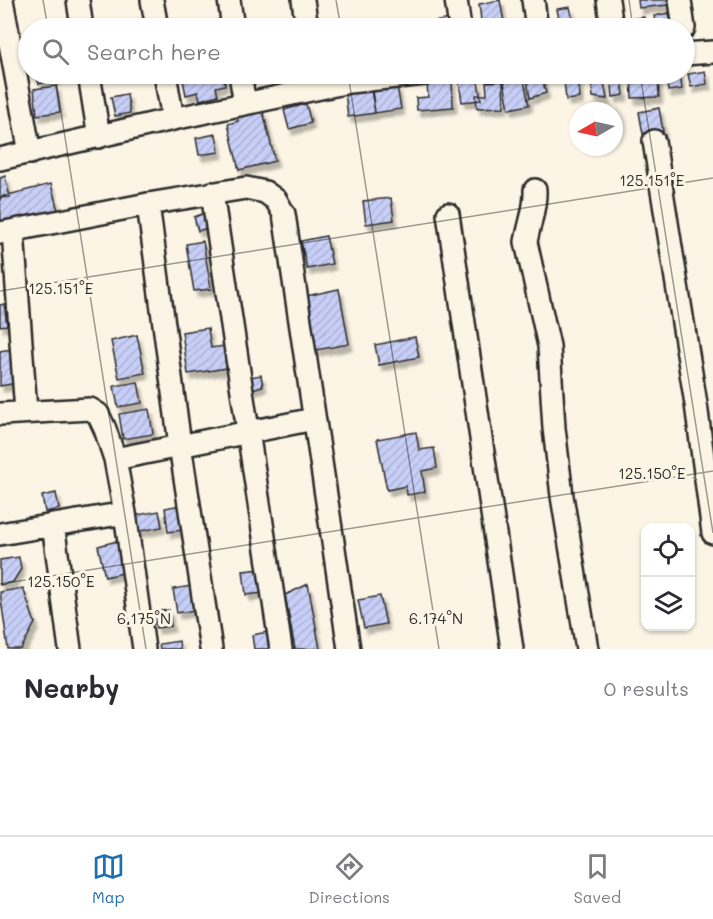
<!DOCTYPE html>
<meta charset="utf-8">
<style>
:root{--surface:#fff;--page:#f2f2f3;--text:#2b2b33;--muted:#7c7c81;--line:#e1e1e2;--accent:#1f6fb2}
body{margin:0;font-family:Mali,sans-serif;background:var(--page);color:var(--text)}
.controls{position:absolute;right:18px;bottom:18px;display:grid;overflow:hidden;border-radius:12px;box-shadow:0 2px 4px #0004}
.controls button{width:54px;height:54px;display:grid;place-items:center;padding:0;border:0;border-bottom:2px solid var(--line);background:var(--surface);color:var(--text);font:30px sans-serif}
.compass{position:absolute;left:569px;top:102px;width:54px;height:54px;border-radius:50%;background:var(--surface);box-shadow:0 2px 4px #0004;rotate:261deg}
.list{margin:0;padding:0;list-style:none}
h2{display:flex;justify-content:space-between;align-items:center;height:78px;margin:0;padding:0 24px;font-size:26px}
h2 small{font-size:20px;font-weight:400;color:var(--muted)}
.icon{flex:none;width:33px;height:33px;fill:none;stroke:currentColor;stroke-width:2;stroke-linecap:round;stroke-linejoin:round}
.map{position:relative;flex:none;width:713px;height:649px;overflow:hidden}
.search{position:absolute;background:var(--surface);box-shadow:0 2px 4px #0004;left:18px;right:18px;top:18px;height:66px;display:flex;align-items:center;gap:15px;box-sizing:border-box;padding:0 21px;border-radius:33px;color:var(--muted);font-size:22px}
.sheet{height:186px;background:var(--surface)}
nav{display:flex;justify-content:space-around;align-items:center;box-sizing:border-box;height:84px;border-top:2px solid var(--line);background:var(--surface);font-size:16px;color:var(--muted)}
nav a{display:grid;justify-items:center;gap:3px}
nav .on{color:var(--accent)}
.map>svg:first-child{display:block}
</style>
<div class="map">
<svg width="713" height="649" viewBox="0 0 713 649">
<defs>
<pattern id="building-hatch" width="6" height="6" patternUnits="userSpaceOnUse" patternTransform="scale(1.5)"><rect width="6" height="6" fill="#c8cff7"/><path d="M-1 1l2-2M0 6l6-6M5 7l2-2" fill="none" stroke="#acb2d4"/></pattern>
<filter id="shadow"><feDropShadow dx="3.5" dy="6" stdDeviation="1.5" flood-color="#0004"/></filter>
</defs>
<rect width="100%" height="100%" fill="#fcf5e5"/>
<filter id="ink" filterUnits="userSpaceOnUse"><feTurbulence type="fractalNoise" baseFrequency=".0167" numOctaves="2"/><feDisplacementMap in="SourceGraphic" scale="12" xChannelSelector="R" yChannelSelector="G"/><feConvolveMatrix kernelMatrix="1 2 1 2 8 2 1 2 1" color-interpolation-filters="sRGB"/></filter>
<g filter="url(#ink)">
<path fill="url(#building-hatch)" stroke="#2b2b2b" stroke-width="1.5" filter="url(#shadow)" d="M500,0L505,28H482L479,4Z
M638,0H668V5L639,8Z
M570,7L573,22L560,24L557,9Z
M669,13L672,28H656L654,16Z
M644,17L646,28H628L626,19Z
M450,19L452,28H422L421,24Z
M220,20L221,28H197L196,24Z
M705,71L707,84L691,87L688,74Z
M36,74H57L58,78L39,84Z
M203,74L204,80L218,76L217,74H223L225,85L216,87L218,95L200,100L198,92L186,95L183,80L193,78L192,75Z
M631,74H658L659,97L632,98Z
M665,74H680L682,89L668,91Z
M621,75L624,95L613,97L611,76Z
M542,77L546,93L530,98L527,80Z
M578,78L580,98L566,100L564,80Z
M591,79L604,82L607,99L593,97Z
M524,80L529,105L509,109L504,82Z
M452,81L453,107L417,110L416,98L428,97L427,82Z
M478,81L481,100L462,102L459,82Z
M503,81L504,107L477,108L476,95H487L486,82Z
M56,86L60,112L37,115L34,89Z
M397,86L401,109L375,113L372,89Z
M371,90L375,113L348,117L345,92Z
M127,94L130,113L115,116L111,97Z
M306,104L311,123L289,129L284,110Z
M659,108L663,131L643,134L639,112Z
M263,111L275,161L239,170L228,124L238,121L237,117Z
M216,134L219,152L199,155L196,138Z
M5,176L10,197L0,198V178Z
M51,184L58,211L1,225L0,197Z
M391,198L394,220L366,224L363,201Z
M205,213L210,227L198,231L194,217Z
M326,236L332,264L307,269L301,241Z
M203,241L211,289L194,291L186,244Z
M339,289L349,344L316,350L306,296Z
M4,304L7,325L0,326V305Z
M208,328L211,348L224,346L227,368L188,374L182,332Z
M137,335L145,373L119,378L111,341Z
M415,337L419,357L379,365L375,345Z
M11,349L17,383L0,386V351Z
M261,375L263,386L252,389L250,377Z
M138,382L142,403L118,407L114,386Z
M149,409L153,434L123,439L119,414Z
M416,432L419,450L434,448L437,468L422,471L425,492L407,495L406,486L387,490L377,439Z
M56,493L59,509L45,512L42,496Z
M186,504L190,529L168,532L165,508Z
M159,511L162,527L135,532L132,516Z
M117,541L123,573L105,577L98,546Z
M19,557L21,569L13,582L0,585V560Z
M261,569L263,593L246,595L243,571Z
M308,584L320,649H295L285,595Z
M191,586L195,610L177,613L173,589Z
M23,588L35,623L21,649H8L0,592Z
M380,596L386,624L364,628L358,600Z
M169,610L171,626L156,628L153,612Z
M268,632L270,649H254L252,635Z
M179,641L180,649H160L159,644Z"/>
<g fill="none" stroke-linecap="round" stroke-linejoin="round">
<defs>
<path id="street" d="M2,0L30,153
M78,0L82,28
M152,0L157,28
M229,0L233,28
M303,0L307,28
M456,0L460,28
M533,0L537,28
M608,0L612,28
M680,0L684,28
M684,54L713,52
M89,74L99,137
M165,74L173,119
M240,74L245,104
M654,141L696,404L713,533
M0,159L173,119L349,82L425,74
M535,190C536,208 529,224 526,242L549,346L554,428L562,496L587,649
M212,193L281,649
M148,204L180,445L211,649
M448,214L512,649
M13,231L26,412
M0,233L148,204L246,188L265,192L276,200L284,214L349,649
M0,414L90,409L98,414L105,429L115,459L125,513L144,649
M115,459L314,419
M53,524L70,649
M0,534L125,513"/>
</defs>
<use href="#street" stroke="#2b2b2b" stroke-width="26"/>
<use href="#street" stroke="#fcf5e5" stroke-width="21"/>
</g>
</g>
<path fill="none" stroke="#2b2b2b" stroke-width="1.5" stroke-opacity="0.45" d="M43,0L48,28M336,0L341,28M629,0L633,28M55,74L146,649M348,74L439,649M640,74L713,533M0,291L713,178M0,584L713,471"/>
<g font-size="15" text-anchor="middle" fill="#2b2b2b" stroke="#fcf5e5" stroke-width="6" stroke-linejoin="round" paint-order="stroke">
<text x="652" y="186">125.151°E</text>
<text x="61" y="294">125.151°E</text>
<text x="652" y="479">125.150°E</text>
<text x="61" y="587">125.150°E</text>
<text x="144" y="624">6.175°N</text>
<text x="436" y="624">6.174°N</text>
</g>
</svg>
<div class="controls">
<button><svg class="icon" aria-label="locate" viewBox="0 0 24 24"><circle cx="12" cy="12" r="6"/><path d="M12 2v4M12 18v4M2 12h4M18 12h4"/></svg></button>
<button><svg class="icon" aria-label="layers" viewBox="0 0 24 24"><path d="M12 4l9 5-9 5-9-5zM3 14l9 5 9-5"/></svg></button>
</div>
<svg class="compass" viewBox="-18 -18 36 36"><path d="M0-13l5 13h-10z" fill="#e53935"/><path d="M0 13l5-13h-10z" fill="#7c7c81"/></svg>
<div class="search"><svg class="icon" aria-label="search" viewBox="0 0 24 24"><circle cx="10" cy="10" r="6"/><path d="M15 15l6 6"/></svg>Search here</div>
</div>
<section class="sheet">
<h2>Nearby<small>0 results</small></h2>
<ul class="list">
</ul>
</section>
<nav>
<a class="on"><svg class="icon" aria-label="map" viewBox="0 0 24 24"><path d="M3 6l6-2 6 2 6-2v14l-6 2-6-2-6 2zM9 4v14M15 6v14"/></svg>Map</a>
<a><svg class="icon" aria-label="directions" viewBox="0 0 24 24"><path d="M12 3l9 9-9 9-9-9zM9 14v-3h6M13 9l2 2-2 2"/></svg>Directions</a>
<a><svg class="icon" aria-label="saved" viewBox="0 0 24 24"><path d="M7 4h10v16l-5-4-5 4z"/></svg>Saved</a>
</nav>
